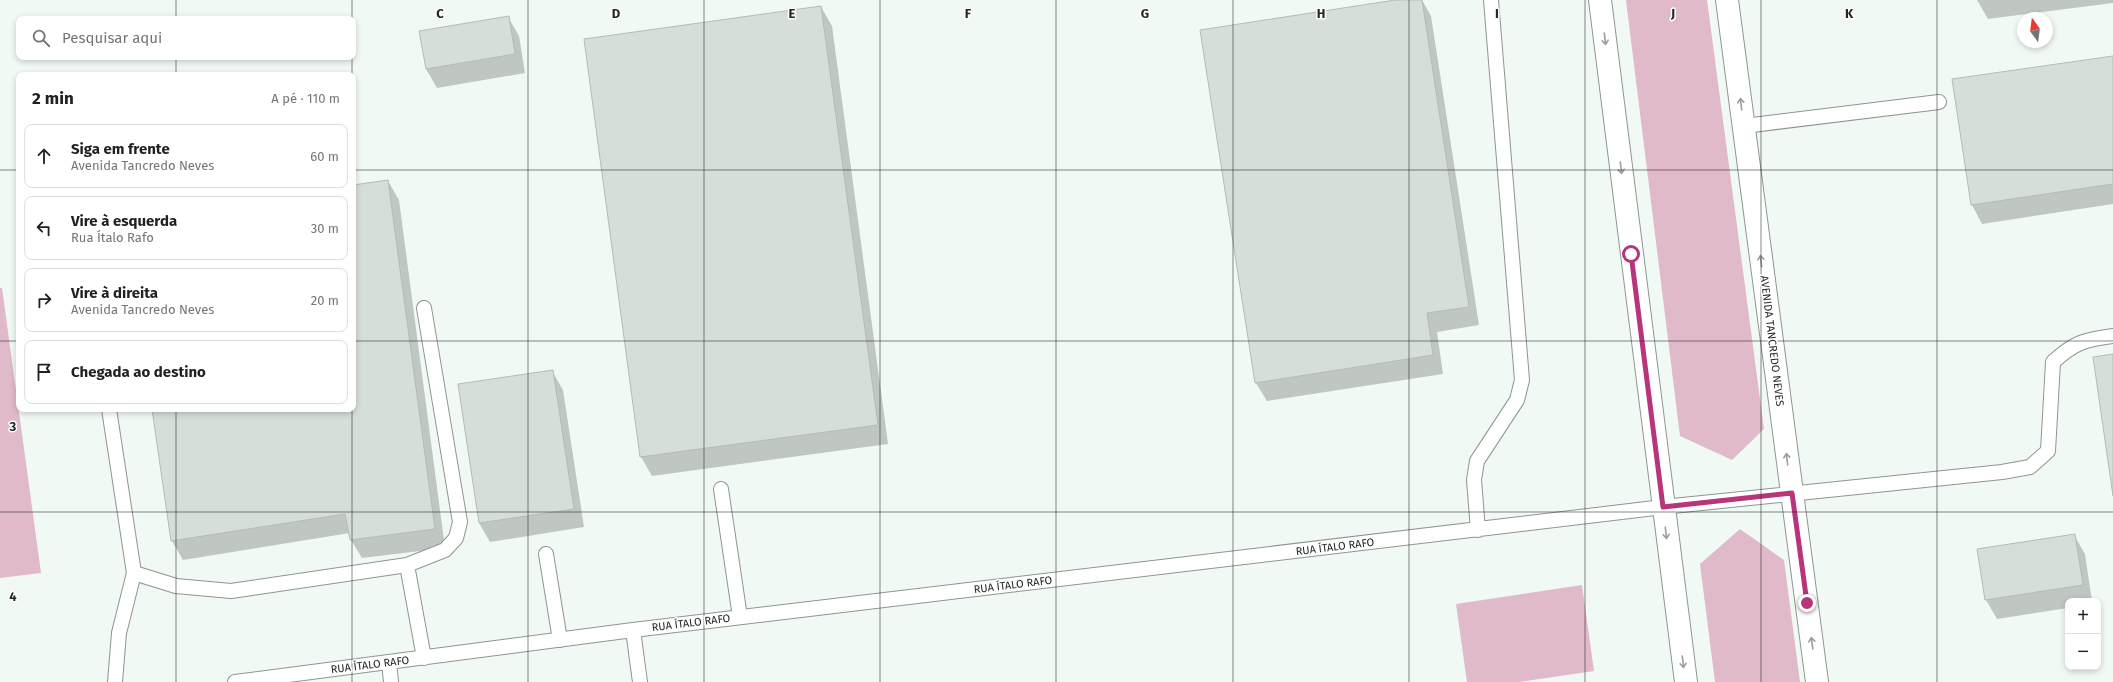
<!DOCTYPE html>
<html lang="pt">
<meta charset="utf-8">
<style>
:root{--surface:#fff;--page:#f6f6f6;--text:#202124;--muted:#757577;--line:#e0e0e0}
body{margin:0;font-family:"Fira Sans",sans-serif;background:var(--page);color:var(--text)}
.controls{position:absolute;right:12px;bottom:12px;display:grid;overflow:hidden;border-radius:8px;box-shadow:0 2px 6px #0003}
.controls button{width:36px;height:36px;display:grid;place-items:center;padding:0;border:0;border-bottom:1px solid var(--line);background:var(--surface);color:var(--text);font:20px sans-serif}
.compass{position:absolute;left:2017px;top:12px;width:36px;height:36px;border-radius:50%;background:var(--surface);box-shadow:0 2px 6px #0003;rotate:346deg}
.stop{position:absolute;width:12px;height:12px;margin:-9px;border:3px solid #b8357c;border-radius:50%;background:#fff}
.stop.end{background:#b8357c;border-color:#fff;box-shadow:0 1px 4px #0008}
.list{margin:0;padding:0;list-style:none}
h2{display:flex;justify-content:space-between;align-items:center;height:52px;margin:0;padding:0 16px;font-size:17px}
h2 small{font-size:13px;font-weight:400;color:var(--muted)}
.list li{display:grid;grid-template-columns:26px 1fr auto;gap:12px;align-items:center;box-sizing:border-box;height:64px;margin:0 8px 8px;padding:0 8px;border:1px solid var(--line);border-radius:8px}
.list b{display:block;font-size:15px;white-space:nowrap}
.list p{margin:0;font-size:13px;white-space:nowrap;color:var(--muted)}
.list em{font-size:13px;font-style:normal;color:var(--muted)}
.icon{flex:none;width:22px;height:22px;fill:none;stroke:currentColor;stroke-width:2;stroke-linecap:round;stroke-linejoin:round}
.map{position:relative;flex:none;width:2113px;height:682px;overflow:hidden}
.search{position:absolute;background:var(--surface);box-shadow:0 2px 6px #0003;left:16px;top:16px;width:340px;height:44px;display:flex;align-items:center;gap:10px;box-sizing:border-box;padding:0 14px;border-radius:8px;color:var(--muted);font-size:15px}
.panel{position:absolute;background:var(--surface);box-shadow:0 2px 6px #0003;left:16px;top:72px;width:340px;height:340px;border-radius:8px}
.map>svg:first-child{display:block}
</style>
<div class="map">
<svg width="2113" height="682" viewBox="0 0 2113 682">
<rect width="100%" height="100%" fill="#f0f9f3"/>
<path fill="#e0baca" d="M1626,0H1707L1764,429L1732,460L1680,436Z
M0,288H2L41,573L0,578Z
M1740,529L1784,560L1800,682H1715L1700,564Z
M1582,585L1594,671L1519,682H1467L1456,604Z"/>
<path fill="#0003" d="M1401,0H1422L1431,16L1479,325L1437,332L1443,374L1267,401L1256,383Z
M2113,0V3L1988,19L1977,0Z
M821,7L832,26L888,444L652,476L641,457L585,39Z
M508,17L519,36L525,73L437,88L426,69Z
M2113,57V204L1982,224L1972,205Z
M388,181L399,200L445,548L362,558L351,540L350,533L183,560L172,541L153,409H353V186Z
M552,371L563,390L584,527L490,542L479,523Z
M2074,535L2085,554L2092,601H2068V608L1997,619L1986,600L1979,550Z"/>
<path fill="#d5ded7" stroke="#b4bcb6" d="M1395,0H1422L1469,307L1427,313L1433,355L1255,383L1200,30Z
M821,6L878,425L640,457L584,39Z
M509,16L515,54L426,69L419,31Z
M2113,56V184L1971,205L1952,79Z
M388,180L435,529L350,540L345,514L171,541L152,409H353V185Z
M2113,354V496L2093,357Z
M553,370L574,509L479,523L458,384Z
M2075,534L2083,585L1985,600L1977,549Z"/>
<g fill="none" stroke-linecap="round" stroke-linejoin="round">
<defs>
<path id="lane" d="M1744,126L1939,102
M109,409L134,573L176,586L231,591L407,565L424,658
M721,489L740,617
M1478,530L1474,480L1477,461L1517,400L1522,380L1491,0
M546,554L560,640
M407,565L445,550L456,538L460,522L424,308
M633,630L640,682
M389,662L391,682
M115,682L119,633L134,573
M235,682L633,630L1663,507L2002,472L2030,467L2048,451L2053,362C2075,342 2084,340 2113,336"/>
<path id="secondary" d="M1600,0L1686,682
M1727,0L1817,682"/>
</defs>
<use href="#lane" stroke="#8e9691" stroke-width="16"/>
<use href="#secondary" stroke="#8e9691" stroke-width="24"/>
<use href="#lane" stroke="#fff" stroke-width="14"/>
<use href="#secondary" stroke="#fff" stroke-width="22"/>
</g>
<defs><path id="oneway-shaft" d="M-6 0H5M1.5-3L5.5 0L1.5 3" fill="none" stroke-width="1.6" stroke-linecap="round" stroke-linejoin="round"/></defs>
<g stroke="#9c9e9d">
<use href="#oneway-shaft" transform="translate(1605 39) rotate(83)"/>
<use href="#oneway-shaft" transform="translate(1741 104) rotate(-97)"/>
<use href="#oneway-shaft" transform="translate(1621 168) rotate(83)"/>
<use href="#oneway-shaft" transform="translate(1761 261) rotate(-97)"/>
<use href="#oneway-shaft" transform="translate(1787 459) rotate(-97)"/>
<use href="#oneway-shaft" transform="translate(1666 533) rotate(83)"/>
<use href="#oneway-shaft" transform="translate(1812 643) rotate(-98)"/>
<use href="#oneway-shaft" transform="translate(1683 662) rotate(83)"/>
</g>
<g fill="none" stroke-linecap="round" stroke-linejoin="round">
<path stroke="#b8357c" stroke-width="5" d="M1631,254L1663,507L1792,493L1807,603"/>
</g>
<path fill="none" stroke="#242725" stroke-width="1" stroke-opacity="0.55" d="M176,0V19M352,0V19M528,0V682M704,0V682M880,0V682M1056,0V682M1233,0V682M1409,0V682M1585,0V682M1761,0V682M1937,0V682M176,57V75M352,57V75M0,170H19M353,170H2113M0,341H19M353,341H2113M176,409V682M352,409V682M0,512H2113"/>
<g text-anchor="middle" dominant-baseline="central" stroke-width="3" stroke-linejoin="round" paint-order="stroke">
<g font-size="11" fill="#242725" stroke="#fff">
<text transform="translate(1772 341) rotate(83)">AVENIDA TANCREDO NEVES</text>
<text transform="translate(1335 547) rotate(-7)">RUA ÍTALO RAFO</text>
<text transform="translate(1013 585) rotate(-7)">RUA ÍTALO RAFO</text>
<text transform="translate(691 623) rotate(-7)">RUA ÍTALO RAFO</text>
<text transform="translate(370 665) rotate(-7)">RUA ÍTALO RAFO</text>
</g>
</g>
<g font-size="13" text-anchor="middle" font-weight="bold" fill="#242725" stroke="#fff" stroke-width="3" stroke-linejoin="round" paint-order="stroke">
<text x="440" y="18">C</text>
<text x="616" y="18">D</text>
<text x="792" y="18">E</text>
<text x="968" y="18">F</text>
<text x="1145" y="18">G</text>
<text x="1321" y="18">H</text>
<text x="1497" y="18">I</text>
<text x="1673" y="18">J</text>
<text x="1849" y="18">K</text>
<text x="13" y="431">3</text>
<text x="13" y="601">4</text>
</g>
</svg>
<div class="controls">
<button>+</button>
<button>−</button>
</div>
<svg class="compass" viewBox="-18 -18 36 36"><path d="M0-13l5 13h-10z" fill="#e53935"/><path d="M0 13l5-13h-10z" fill="#757577"/></svg>
<div class="stop" style="left:1631px;top:254px"></div>
<div class="stop end" style="left:1807px;top:603px"></div>
<div class="search"><svg class="icon" aria-label="search" viewBox="0 0 24 24"><circle cx="10" cy="10" r="6"/><path d="M15 15l6 6"/></svg>Pesquisar aqui</div>
<section class="panel">
<h2>2 min<small>A pé · 110 m</small></h2>
<ul class="list">
<li><svg class="icon" aria-label="ahead" viewBox="0 0 24 24"><path d="M12 20V5M6 11l6-6 6 6"/></svg><div><b>Siga em frente</b><p>Avenida Tancredo Neves</p></div><em>60 m</em></li>
<li><svg class="icon" aria-label="left" viewBox="0 0 24 24"><path d="M17 20v-9H6M10 6l-5 5 5 5"/></svg><div><b>Vire à esquerda</b><p>Rua Ítalo Rafo</p></div><em>30 m</em></li>
<li><svg class="icon" aria-label="right" viewBox="0 0 24 24"><path d="M7 20v-9h11M14 6l5 5-5 5"/></svg><div><b>Vire à direita</b><p>Avenida Tancredo Neves</p></div><em>20 m</em></li>
<li><svg class="icon" aria-label="arrive" viewBox="0 0 24 24"><path d="M6 21V4h12l-3 4 3 4H6"/></svg><div><b>Chegada ao destino</b></div></li>
</ul>
</section>
</div>
